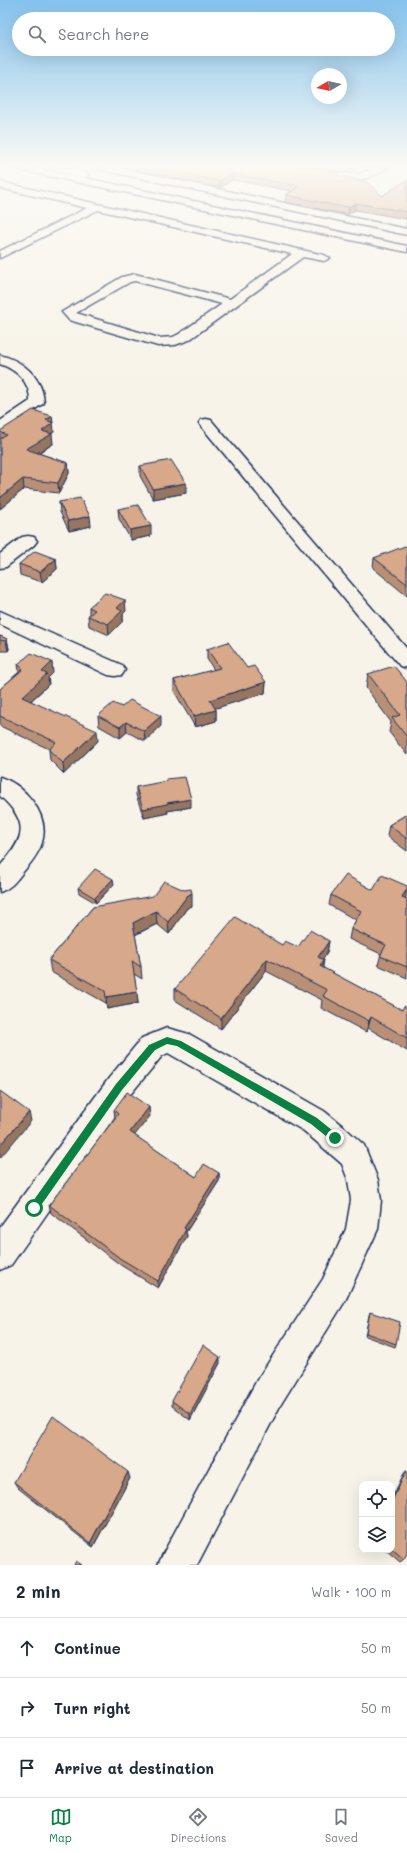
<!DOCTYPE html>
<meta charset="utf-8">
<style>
:root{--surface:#fff;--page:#f6f6f7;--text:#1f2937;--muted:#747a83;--line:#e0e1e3;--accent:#0b8043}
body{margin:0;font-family:Mali,sans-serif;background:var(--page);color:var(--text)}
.controls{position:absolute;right:12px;bottom:12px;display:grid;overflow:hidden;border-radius:8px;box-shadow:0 4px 16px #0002}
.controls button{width:36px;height:36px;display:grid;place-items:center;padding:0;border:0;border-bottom:1px solid var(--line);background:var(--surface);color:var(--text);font:20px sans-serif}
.compass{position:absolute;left:311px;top:68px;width:36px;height:36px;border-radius:50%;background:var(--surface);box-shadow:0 4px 16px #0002;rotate:261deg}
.stop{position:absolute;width:12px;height:12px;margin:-9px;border:3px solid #0b8043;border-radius:50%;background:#fff}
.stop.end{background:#0b8043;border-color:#fff;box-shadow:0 1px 4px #0008}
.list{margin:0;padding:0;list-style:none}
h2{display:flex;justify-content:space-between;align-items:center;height:52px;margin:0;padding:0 16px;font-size:17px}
h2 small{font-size:13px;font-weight:400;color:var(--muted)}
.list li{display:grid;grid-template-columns:26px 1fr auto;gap:12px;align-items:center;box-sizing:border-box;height:60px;padding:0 16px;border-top:1px solid var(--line)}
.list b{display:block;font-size:15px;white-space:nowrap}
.list em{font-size:13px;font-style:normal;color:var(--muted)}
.icon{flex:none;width:22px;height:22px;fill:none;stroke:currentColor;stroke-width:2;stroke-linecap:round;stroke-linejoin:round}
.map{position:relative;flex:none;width:407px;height:1565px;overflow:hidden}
.search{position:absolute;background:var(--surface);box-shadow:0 4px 16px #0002;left:12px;right:12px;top:12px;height:44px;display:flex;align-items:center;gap:10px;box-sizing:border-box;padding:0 14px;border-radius:22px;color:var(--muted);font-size:15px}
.sheet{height:232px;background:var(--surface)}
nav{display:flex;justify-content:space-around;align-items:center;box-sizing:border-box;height:56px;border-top:1px solid var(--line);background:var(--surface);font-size:11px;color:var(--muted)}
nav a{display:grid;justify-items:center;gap:2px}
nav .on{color:var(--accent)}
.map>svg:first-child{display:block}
</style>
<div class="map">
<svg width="407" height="1565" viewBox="0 0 407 1565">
<rect width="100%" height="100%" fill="#f7f3e8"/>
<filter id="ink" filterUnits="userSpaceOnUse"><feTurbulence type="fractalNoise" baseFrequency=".025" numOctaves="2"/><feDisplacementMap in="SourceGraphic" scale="8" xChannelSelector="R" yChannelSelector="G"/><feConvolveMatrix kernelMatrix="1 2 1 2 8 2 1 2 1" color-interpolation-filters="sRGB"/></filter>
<g filter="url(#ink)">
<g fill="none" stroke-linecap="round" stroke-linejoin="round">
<defs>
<path id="minor" d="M43,166H59L87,173L89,175L84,178L45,168Z
M98,166H110L407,229V235L102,170L99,169Z
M284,166C308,165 329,173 352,174C366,175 372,165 388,166C366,191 317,174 289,169Z
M0,182L324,255L330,258L324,261L303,257L189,340L175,345L158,346L69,320L62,312L122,277L135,274L230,299L292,254L98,210L0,258V251L87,208L0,188ZM135,281L222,304L179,334L173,337L159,338L76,313L130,282Z
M0,355C24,361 43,378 44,403L5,430L0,431V421L30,401C30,382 17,370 0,364Z
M206,419L211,420L407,649V668L400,666L201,426L199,423L201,420Z
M28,536L34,537L37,541L34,545L6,567L0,568V554L22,537Z
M0,611L122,665L125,670L122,675L115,676L108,675L0,624Z
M0,777C23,784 48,812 43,838C41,851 31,863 23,872C16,881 11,888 0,892V866C25,838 30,823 0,796Z
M167,1028L189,1034L324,1111L345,1128L364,1145L378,1180L381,1200L378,1229L345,1301L281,1404L197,1565H158L164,1552L257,1380L323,1279L346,1229L351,1200L348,1180L342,1164L304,1131L168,1053L162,1056L129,1096L11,1265L0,1270V1227L109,1078L142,1038Z"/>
<path id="major" d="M10,166H28L407,246V252L15,169Z"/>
</defs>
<use href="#minor" stroke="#1b2f5e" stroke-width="3"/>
<use href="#major" stroke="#1b2f5e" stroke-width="3"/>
<use href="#minor" fill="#f7f3e8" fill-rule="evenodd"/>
<use href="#major" fill="#f7f3e8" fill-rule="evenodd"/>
</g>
<path fill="#b99076" stroke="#1b2f5e" d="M124,166H299L339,176L382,196L407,180V227H406L407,219L355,210L348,214L338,213L285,202L286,195L291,191L233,180L219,188L124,167Z
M306,166H362L351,172Z
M52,416L54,432L51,434L53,444L38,453L68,463L69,473L59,493L24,489L0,509V431Z
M140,466L186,493L153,499L140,476Z
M59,502L91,526L69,531L60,512Z
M118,509L151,536L131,540L119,519Z
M407,548V596L373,568L374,558Z
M56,559L57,569L42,582L20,575L19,564Z
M89,607L126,611L123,614V621L109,635L89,626L88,616L89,615Z
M0,636L7,639L9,649L8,651H0Z
M207,649L247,668L266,682L265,693L215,708L216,710V721L195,727L174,691V680L214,670L207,659Z
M18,664L53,673L48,678L49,684L31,701L98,741L64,774L50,760L49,750V749L0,726V689L19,672Z
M368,674L407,682V755L389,732L391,722L366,688Z
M122,707L161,726L145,741L127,732L120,738L99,726L98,716Z
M136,787L191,807L167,811L168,813L144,818L136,795Z
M407,814V851L387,836L389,825Z
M114,884L96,903L79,893L78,888Z
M373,890L406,897L405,898L407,899V978L378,965L381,954L349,939L351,929L356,920L329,905L331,895Z
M192,906L187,908L169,934L157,924L135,935L141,967L142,979L134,974L138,1003L107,1009L106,1003L51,972L49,960L93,907Z
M329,941L327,953L323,959V968L402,1010L407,1008V1051L368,1028L366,1032L321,1008L322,1000L266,971L221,1029L175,1000V989L282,945L298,947Z
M114,1110L150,1116L134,1135L196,1177L219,1173V1181L186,1232L187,1236L158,1288L122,1266L51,1213L49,1205L115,1118Z
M370,1312L396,1344L395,1347L365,1336L369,1315Z
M220,1363L190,1420L172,1406V1401Z
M406,1471L404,1559L400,1562L386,1550H392V1498L403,1475Z
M130,1478L93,1547L18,1488L14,1482Z"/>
<path fill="#967660" stroke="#1b2f5e" d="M352,166H362L351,172Z
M233,174V180L219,188V181Z
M355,203V210L348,214L349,207Z
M52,416L54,432L50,435L52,434L53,444L28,458L26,449L42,431L46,420Z
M68,463L69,473L59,493L58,483Z
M23,479L24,489L0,509V498Z
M186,483V493L153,499V489Z
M90,516L91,526L69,531L68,521Z
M151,526V536L131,540L130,530Z
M56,559L57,569L42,582L40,572Z
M125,600L126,611L123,614V621L109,635L108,624L117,608Z
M7,639L9,649L8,651L6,641Z
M52,662L53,673L48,678L49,684L24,707L22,697L42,672Z
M266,682L265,693L210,710V700Z
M216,710V721L195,727L194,716Z
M161,716V726L145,741L144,731Z
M126,722L127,732L120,738V727Z
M97,731L98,741L64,774L63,763Z
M191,799V807L167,811L168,813L144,818L143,809L167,803Z
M113,879L114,884L96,903L95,898Z
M407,889L406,897L400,907L402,897Z
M192,893V906L187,908L169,934L168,922L187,896Z
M156,911L157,924L134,935L133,923Z
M329,941L327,953L316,968L318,957Z
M267,959L266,971L221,1029V1018Z
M324,960L322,971L320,966Z
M137,992L138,1003L107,1009L106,997Z
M371,1017L368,1028L366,1032L369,1021Z
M149,1107L150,1116L131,1140L130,1132Z
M29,1112L31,1121L0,1158V1145Z
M219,1173V1181L186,1232L187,1236L158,1288V1281L184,1228Z
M220,1357V1363L190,1420V1414Z
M128,1472L130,1478L93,1547L90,1543Z"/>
<path fill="#d7a889" stroke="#1b2f5e" d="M148,166H299L339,173L336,175L367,182L382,196L407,180V212L355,203L349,207L338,206L286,195L300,186L233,174L219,181Z
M33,410L52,416L46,420L53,423L42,431L52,434L26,449L68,463L58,483L23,479L0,498V439L7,435L0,432V431Z
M171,460L186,483L153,489L140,466Z
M80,498L90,516L68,521L59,502Z
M138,505L151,526L130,530L118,509Z
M405,546L407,548V584L374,558Z
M35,551L56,559L40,572L19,564Z
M105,593L125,600L117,608L122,611L108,624L88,616L95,610L89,607Z
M0,636L7,639L6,641L0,640Z
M228,642L247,668L254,666L266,682L210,700L216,710L194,716L174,680L220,668L207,649Z
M31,653L52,662L42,672L47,674L22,697L97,731L63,763L49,750L56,742L0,716V689L23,669L18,664Z
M394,666L407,682V737L392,718L400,715L368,674Z
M130,700L161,716L144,731L126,722L120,727L98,716L113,703L122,707Z
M185,777L191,799L167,803V804L143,809L136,787L167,781L166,779Z
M407,814V839L389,825Z
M95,869L113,879L95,898L78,888Z
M346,875L373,890L382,875L407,886V889L402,897L407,899V967L380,956L386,945L351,929L361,911L331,895Z
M164,881L184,890L191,889L192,893L187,896L168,922L156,911L133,923L141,967L132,961L137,992L106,997L105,991L49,960L93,907L153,896Z
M235,917L282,945L285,941L298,947L310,930L329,941L318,957L324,960L320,966L402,1010L404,1006L407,1008V1038L371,1017L369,1021L323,996L327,990L267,959L221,1018L175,989Z
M0,1091L29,1112L0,1145Z
M127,1092L149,1107L130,1132L196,1177L204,1164L219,1173L184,1228L186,1229L158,1281L121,1259L49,1205L118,1114L114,1110Z
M370,1312L400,1322L396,1344L366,1333Z
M203,1345L220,1357L190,1414L172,1401Z
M53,1416L128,1472L90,1543L14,1482Z
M406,1471H407V1553L404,1559L392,1549V1501Z
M76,1561L82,1565H74Z"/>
</g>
<linearGradient id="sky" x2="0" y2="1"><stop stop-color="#85c2ec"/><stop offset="0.43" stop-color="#fbfaf5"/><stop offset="1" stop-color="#fbfaf5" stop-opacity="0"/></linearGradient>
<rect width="407" height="385" fill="url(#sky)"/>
<path fill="#0b8043" d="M167,1037L181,1041L317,1118L338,1135V1141H332L311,1124L177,1046L167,1044L155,1050L122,1090L37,1211H31V1204L116,1084L149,1045Z"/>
</svg>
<div class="controls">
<button><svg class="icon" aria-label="locate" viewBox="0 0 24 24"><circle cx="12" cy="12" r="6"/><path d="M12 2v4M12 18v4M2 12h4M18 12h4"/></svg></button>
<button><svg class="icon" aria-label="layers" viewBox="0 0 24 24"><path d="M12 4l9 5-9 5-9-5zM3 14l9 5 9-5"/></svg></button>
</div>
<svg class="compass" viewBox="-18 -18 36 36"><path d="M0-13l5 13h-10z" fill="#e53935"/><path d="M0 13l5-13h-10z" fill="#747a83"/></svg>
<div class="stop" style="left:34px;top:1208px"></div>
<div class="stop end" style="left:335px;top:1138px"></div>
<div class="search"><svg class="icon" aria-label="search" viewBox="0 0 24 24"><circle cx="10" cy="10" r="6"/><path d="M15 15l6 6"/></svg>Search here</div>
</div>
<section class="sheet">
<h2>2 min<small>Walk · 100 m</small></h2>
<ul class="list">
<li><svg class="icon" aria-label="ahead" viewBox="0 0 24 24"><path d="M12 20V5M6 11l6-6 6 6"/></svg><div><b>Continue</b></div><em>50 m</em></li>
<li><svg class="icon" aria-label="right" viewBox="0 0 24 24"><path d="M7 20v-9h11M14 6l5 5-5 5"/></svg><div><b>Turn right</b></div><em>50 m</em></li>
<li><svg class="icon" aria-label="arrive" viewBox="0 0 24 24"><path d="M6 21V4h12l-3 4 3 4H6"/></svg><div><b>Arrive at destination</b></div></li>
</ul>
</section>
<nav>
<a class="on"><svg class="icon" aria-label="map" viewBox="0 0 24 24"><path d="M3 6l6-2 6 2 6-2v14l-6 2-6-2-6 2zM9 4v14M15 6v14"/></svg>Map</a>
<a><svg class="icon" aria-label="directions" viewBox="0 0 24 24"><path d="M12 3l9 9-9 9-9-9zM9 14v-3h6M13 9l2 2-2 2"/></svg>Directions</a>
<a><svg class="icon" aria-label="saved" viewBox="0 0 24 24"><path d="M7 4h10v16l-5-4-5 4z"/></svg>Saved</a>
</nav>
